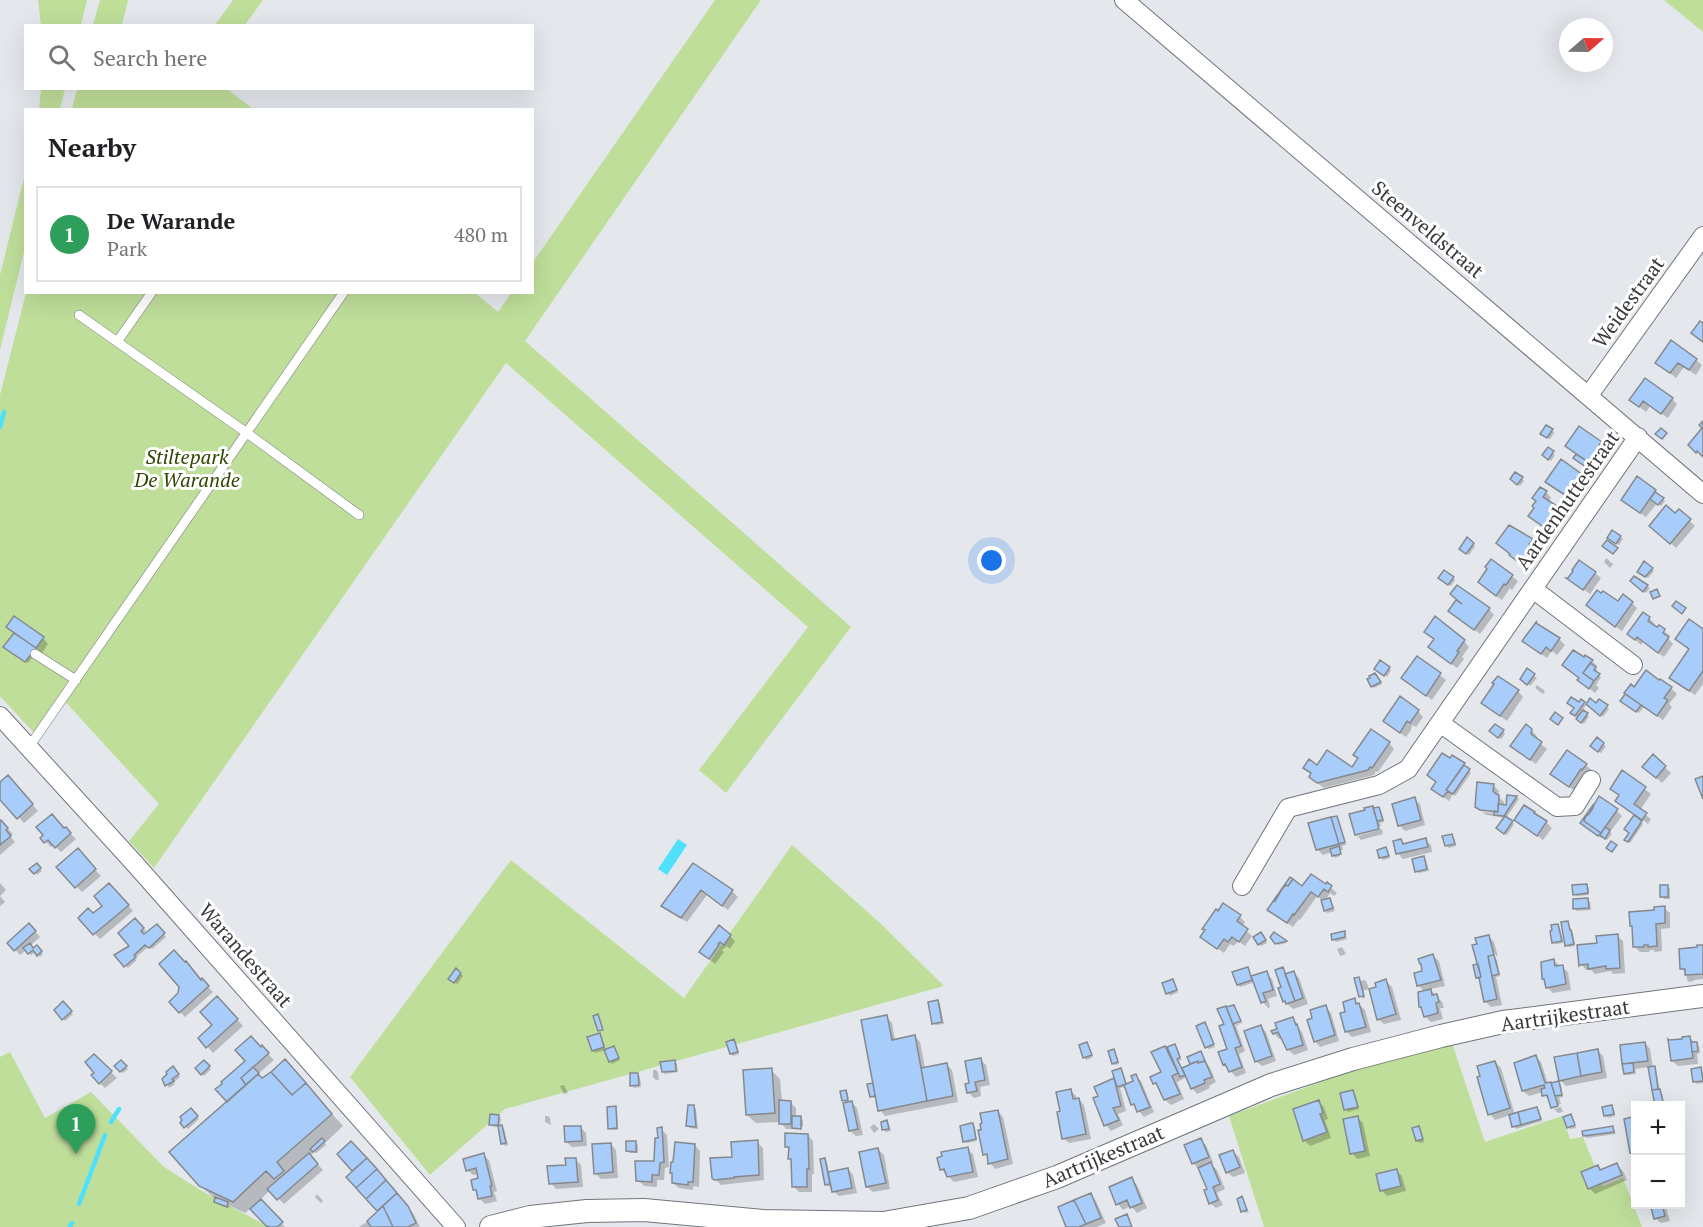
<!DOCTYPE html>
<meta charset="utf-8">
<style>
:root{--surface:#fff;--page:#f6f6f6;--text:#202124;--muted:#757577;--line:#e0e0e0;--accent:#9c7a25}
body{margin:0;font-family:"PT Serif",serif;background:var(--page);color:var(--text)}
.controls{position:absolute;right:18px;bottom:18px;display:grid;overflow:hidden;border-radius:0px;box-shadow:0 6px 24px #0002}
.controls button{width:54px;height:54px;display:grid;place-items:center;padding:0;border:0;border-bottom:2px solid var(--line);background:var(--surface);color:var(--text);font:30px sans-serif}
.compass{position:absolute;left:1559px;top:18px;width:54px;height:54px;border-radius:50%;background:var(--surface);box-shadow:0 6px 24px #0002;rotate:70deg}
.you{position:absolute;left:992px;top:561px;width:21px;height:21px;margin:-15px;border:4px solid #fff;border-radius:50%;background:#1a73e8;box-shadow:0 0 0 9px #1a73e833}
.badge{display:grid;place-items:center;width:39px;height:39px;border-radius:50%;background:var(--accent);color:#fff;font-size:20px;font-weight:700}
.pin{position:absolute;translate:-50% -50px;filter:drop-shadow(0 2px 3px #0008)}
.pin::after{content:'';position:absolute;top:32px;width:21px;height:18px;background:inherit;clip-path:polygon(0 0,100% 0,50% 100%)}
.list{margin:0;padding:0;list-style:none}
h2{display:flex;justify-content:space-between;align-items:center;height:78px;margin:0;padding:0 24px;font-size:26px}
h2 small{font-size:20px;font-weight:400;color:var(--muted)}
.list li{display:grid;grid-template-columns:39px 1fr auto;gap:18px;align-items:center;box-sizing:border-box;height:96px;margin:0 12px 12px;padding:0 12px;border:2px solid var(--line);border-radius:0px}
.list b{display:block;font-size:22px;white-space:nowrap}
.list p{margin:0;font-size:20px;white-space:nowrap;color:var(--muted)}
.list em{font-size:20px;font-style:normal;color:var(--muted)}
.icon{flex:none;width:33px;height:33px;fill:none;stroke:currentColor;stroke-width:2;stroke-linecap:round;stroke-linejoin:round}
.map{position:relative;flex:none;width:1703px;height:1227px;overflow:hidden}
.search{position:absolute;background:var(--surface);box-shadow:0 6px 24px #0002;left:24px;top:24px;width:510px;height:66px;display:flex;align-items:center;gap:15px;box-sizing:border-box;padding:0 21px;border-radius:0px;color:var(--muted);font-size:22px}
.panel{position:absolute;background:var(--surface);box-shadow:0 6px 24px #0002;left:24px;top:108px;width:510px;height:186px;border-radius:0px}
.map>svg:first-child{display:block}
</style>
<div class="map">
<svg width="1703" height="1227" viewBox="0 0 1703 1227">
<rect width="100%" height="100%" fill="#e4e8ed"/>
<path fill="#bfde9a" d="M38,0H87L81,25H41Z
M100,0H128L122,25H93Z
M233,0H263L245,25H215Z
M715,0H761L525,341L851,627L726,793L699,770L808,627L506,363L154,868L129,841L159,804L59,695L34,733L0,696V395L26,293L474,292L498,312L511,293L532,292L533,262Z
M1664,0H1703V32Z
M41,89H65L60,109H39Z
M77,89H227L253,109H72Z
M25,174V248L0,350V275Z
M792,845L879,922L944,986L505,1109L430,1175L350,1077L511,860L684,998Z
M1452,1043L1485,1142L1562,1116L1570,1139L1583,1137L1603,1186L1623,1178L1642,1227H1264L1229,1116L1398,1053Z
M10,1052L45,1118L91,1092L164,1167L205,1193L269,1227H0V1057Z"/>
<path fill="#4fe1fc" d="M678,839L687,845L667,875L658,869Z"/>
<path fill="#0003" d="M1696,360L1702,365L1696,375L1684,367L1676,378L1657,363Z
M1672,399L1677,404L1668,418L1650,406L1646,412L1631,400Z
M1552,430L1554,433L1550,439L1544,436Z
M1601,443L1606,449L1604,452L1607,454L1597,468L1592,465L1589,469L1577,461L1575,458L1578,455L1567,446Z
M1548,449L1555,455L1551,461L1546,457Z
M1582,476L1587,481L1573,501L1553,487Z
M1522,478L1524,481L1520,486L1514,481Z
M1637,478L1656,491L1665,501L1661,506L1657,503L1646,517L1628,505Z
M1546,492L1551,498L1548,502L1564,515L1551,532L1530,516Z
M1679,511L1695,526L1676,548L1657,531Z
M1613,532L1623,539L1619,545L1611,540Z
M1532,540L1537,546L1534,550L1538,553L1531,563L1527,560L1523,565L1498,543Z
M1473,544L1475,546L1469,555L1463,551Z
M1606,558L1613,564L1610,568L1604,562Z
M1491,561L1518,581L1512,590L1510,588L1502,600L1485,588Z
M1645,564L1654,571L1648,578L1641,574Z
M1595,573L1601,578L1590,594L1569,579Z
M1453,578L1455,580L1451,586L1442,580Z
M1632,581L1647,586L1650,588L1646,593Z
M1460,602L1489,609L1494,615L1480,634L1450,611L1459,605Z
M1618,603H1632L1637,608L1622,631L1594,611Z
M1649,618L1655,624L1653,627L1664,631L1670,636L1668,638L1673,644L1664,657L1643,642L1641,645L1629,634Z
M8,627L43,638L48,644L42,653L38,650L28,663L8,649L15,634Z
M1703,631V684L1695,695L1677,683Z
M1426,632L1464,641L1469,647L1462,657L1464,659L1457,668L1430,647L1435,640Z
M1559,639L1565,645L1557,655L1552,651L1547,658L1530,646Z
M1417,658L1446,680L1432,700L1403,678Z
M1592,661L1597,666L1596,668L1597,670L1595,673L1601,677L1596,685L1599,688L1595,693L1579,680Z
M1389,668L1391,670L1387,677L1378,671Z
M1527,670L1537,678L1530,686L1522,678Z
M1377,677L1382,684L1374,688L1372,686Z
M1537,685L1545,691L1543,694L1535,688Z
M1671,688L1677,694L1669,704L1672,707L1663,720L1644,707L1639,713L1622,701L1627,694L1634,689Z
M1518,691L1523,697L1507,721L1489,708Z
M1581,701L1586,705L1582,711L1589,716L1584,724L1572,713Z
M1588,704L1607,707L1609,709L1603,717Z
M1418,711L1423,717L1416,727L1412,725L1411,730L1406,737L1391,726Z
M1531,730L1537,736L1536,740L1547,749L1536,764L1517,751Z
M1503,731L1505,734L1501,739L1493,733Z
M1389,743L1394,749L1378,772L1376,771L1374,775L1324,788L1316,782L1312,774L1317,767L1352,769Z
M1603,744L1606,746L1601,753L1594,748Z
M1568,752L1592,770L1575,791L1558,779Z
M1653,757L1671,773L1662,783L1650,772Z
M1464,765L1471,773L1455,796L1453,794L1449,801L1439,794Z
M1623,772L1651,794L1640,810L1651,819L1648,824L1639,817L1638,819L1643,824L1630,843L1626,840L1631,833L1626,829L1635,815L1620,796L1612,788Z
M13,783L38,811L24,823L0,797V784Z
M1493,785L1499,791L1498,796L1504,802V806H1507L1509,797H1517L1519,799L1506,818L1514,824L1507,835L1500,831L1505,818L1487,815L1482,812L1495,813V810L1479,809Z
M1414,799L1420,804L1425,825L1405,831L1399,825Z
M1379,808L1381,811L1384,822L1380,823L1381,826L1358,833V836L1382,829L1383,834L1361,840L1356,834L1374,809Z
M1617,811L1622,816L1610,832L1612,834L1607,840L1603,836L1601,838L1581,823Z
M1337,817L1339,820L1346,845L1342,846L1343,850H1339L1340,856L1335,858L1332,852L1323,855L1317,849Z
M1516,820L1546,822L1552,828L1543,840Z
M1,822L13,834L10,836L15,842L0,855V823Z
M66,829L76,839L61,852L54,845L51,847L42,838Z
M1452,836L1454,838L1456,846L1449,848L1446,845Z
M1401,840L1405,845L1425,840L1431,845L1432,852L1403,859L1398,853Z
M1386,849L1390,858L1383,860L1381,857Z
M83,856L101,876L82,892L58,867Z
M1424,858L1426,860L1429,871L1419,873L1417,871Z
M37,865L42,871L37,875L32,869Z
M694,865L732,891L738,897L728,910L707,895L687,922L669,911L663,906Z
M0,883L6,890L0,896Z
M1328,885L1337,893L1334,896L1330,893L1325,901L1330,899L1332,902L1335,911L1327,913L1325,910L1322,900L1317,896L1300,920L1299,919L1293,927L1275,915L1303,888L1326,886Z
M1586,886L1589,888V895L1577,896L1574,894Z
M1668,887L1670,889V899H1664L1662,896Z
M115,890L133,911L100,939L80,918L93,915L104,906Z
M0,896L5,902L0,906Z
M1588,899L1590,902L1591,910L1577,911L1575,909Z
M1664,908L1670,913V928L1661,929L1662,951L1655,952L1653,950H1650L1649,952H1640L1635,947L1634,928L1631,925Z
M1240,917L1245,922L1242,927L1252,936L1245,946L1238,941L1234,946L1230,944L1224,953L1208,942L1206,931Z
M135,920L146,931L142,934L145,936L157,926L166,937L152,949L148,947L135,958L137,960L128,968L116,956L131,946Z
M1567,922L1573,933L1575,946L1569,947L1566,945Z
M29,925L40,937L30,946L34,950L37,947L43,954L40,957L36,951L31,955L26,950L20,955L9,943Z
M1557,925L1560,928L1563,943L1556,944L1553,942Z
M1344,933L1347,939L1336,942L1333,939Z
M1274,934L1286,942L1287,943L1278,945L1276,943Z
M730,936L735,941L730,949L727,946L722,950L724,952L715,964L701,952Z
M1488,936L1494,942L1498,957L1490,949L1488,951L1498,961H1497L1500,976L1496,977L1502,1005L1491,1007L1485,1001L1481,980L1477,977Z
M1617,936L1623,941L1625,973L1613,974L1611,971L1595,974L1591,970H1586L1581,964L1598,945Z
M1264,937L1267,943L1261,946L1259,944Z
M1703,946V979L1694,980V981L1689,982L1687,980L1686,973L1681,968Z
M1342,947L1346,954L1340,956L1337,949Z
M1433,956L1439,961L1445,986L1430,989L1442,1002L1444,1008H1440L1443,1019L1431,1022L1425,1016V992L1418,985Z
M1554,961L1568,972L1571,990L1553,993L1547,987Z
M1248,968L1252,978L1266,973L1272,979L1277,996L1268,999L1270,1007L1268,1008L1263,1002L1255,982L1240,987L1238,985Z
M1282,969L1288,975L1294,973L1299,978L1308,1004L1293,1009L1284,1001Z
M456,970L463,976L457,984L450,979Z
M1358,978L1361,981L1365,980L1367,983L1369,989L1363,991L1365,998L1363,999L1361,996Z
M202,980L213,992L185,1017L171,1002Z
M1172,981L1178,992L1170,996L1168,993Z
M1386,981L1392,987L1401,1020L1384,1024L1378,1019Z
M1354,1000L1365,1010L1371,1032L1352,1037L1347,1032L1346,1013Z
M938,1001L940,1004L944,1024L936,1025L933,1023Z
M63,1003L73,1014L65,1021L56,1010Z
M223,1004L243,1026L213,1053L200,1038L214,1025Z
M1233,1006L1240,1020L1235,1022V1025L1242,1022V1023L1236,1026L1245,1051L1239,1054L1246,1073L1236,1077L1224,1064L1229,1050L1226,1025Z
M1326,1007L1331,1013L1339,1041L1320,1047L1315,1041Z
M887,1017L892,1023L895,1040L915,1036L920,1042L925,1068L946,1064L952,1070L958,1102L885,1116L880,1110L877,1098H874L871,1096Z
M1292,1019L1302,1032L1308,1050L1294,1055L1288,1049L1283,1038L1279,1039L1274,1033Z
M1204,1023L1215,1047L1209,1049L1206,1047Z
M1261,1027L1266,1032L1276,1061L1262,1066L1256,1061Z
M600,1034L602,1037L606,1050L595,1053L593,1050Z
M1690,1038L1699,1046L1700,1053L1697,1054L1698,1064L1678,1066L1672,1061Z
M734,1040L736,1043L739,1054L733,1056L731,1054Z
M1645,1043L1650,1049L1653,1068L1656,1070L1660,1090L1662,1093L1665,1106H1656L1649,1067L1635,1069L1636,1074L1627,1075L1625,1073L1622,1046Z
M1086,1044L1093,1057L1087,1060L1084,1058L1081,1046Z
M1174,1046L1182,1060L1178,1061L1182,1069L1192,1065L1189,1058L1201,1053L1210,1068L1216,1082L1209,1086L1210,1088L1197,1094L1192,1088L1187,1077L1177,1082L1184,1099L1171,1105L1165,1100L1160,1089L1155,1083L1163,1073L1165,1048L1172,1055Z
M262,1047L274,1060L258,1074L260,1076L259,1077L317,1097L343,1126L325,1143L326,1145L316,1153L314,1152L310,1156L323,1170L284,1204L270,1190L260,1200L285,1227H269L251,1208L245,1213L230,1206L229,1208L218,1204L215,1201L216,1200L200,1185L229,1102Z
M613,1048L620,1060L612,1064L610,1061Z
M1113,1050L1116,1053L1119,1064L1115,1065L1113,1063Z
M1597,1050L1603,1056L1607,1078L1566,1086L1560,1080Z
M94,1056L117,1078L105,1088L93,1076L96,1073Z
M1536,1057L1541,1062L1548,1084L1558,1083L1561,1085L1563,1097L1559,1098L1561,1104L1554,1106V1109L1543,1092L1529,1096L1523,1091Z
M980,1059L986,1065L990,1085L980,1087L981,1096L974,1098L968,1092Z
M675,1061L677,1064L678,1072L665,1074L663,1072Z
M121,1062L128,1069L123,1073L116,1066Z
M204,1062L211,1069L204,1076L197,1069Z
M1495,1062L1501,1068L1515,1115L1536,1108L1539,1111L1542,1121L1516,1129L1514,1126L1510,1115L1495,1120L1490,1114Z
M173,1068L180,1077L174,1082L175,1084L169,1088L164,1079Z
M1700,1069L1703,1072V1083L1697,1084L1695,1082Z
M653,1070H656L658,1072L659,1080H656L653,1077Z
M771,1070L780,1079L782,1102H790L796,1108V1117L801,1118L803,1120V1127H796V1130H803H796L794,1129H786L780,1122L756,1123L747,1115Z
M1121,1070L1123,1072L1127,1085L1135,1081V1076L1141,1081L1154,1112L1144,1117L1133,1104L1126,1087L1120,1088L1126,1111L1118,1114L1123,1125L1111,1131L1106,1125L1100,1097L1114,1080L1118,1085Z
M638,1074L640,1077L641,1087L634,1088L632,1085Z
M564,1085L568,1093L564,1094L560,1086Z
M846,1091L848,1093L849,1103H852L857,1108L863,1135L856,1136L850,1131L847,1104L843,1100Z
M1071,1091L1076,1096L1077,1100L1079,1099L1084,1105L1091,1139L1069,1143L1063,1138L1062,1112Z
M1353,1092L1355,1094L1359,1109L1348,1112L1346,1109Z
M1318,1101L1324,1107L1328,1119L1325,1120L1331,1138L1310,1146L1304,1140Z
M693,1107L696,1109L698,1129L690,1128L688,1126Z
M1561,1107L1563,1112L1558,1113L1554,1109Z
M1611,1107L1614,1109L1615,1116L1608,1118L1606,1116L1604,1108Z
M615,1108L617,1110L618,1130H612L610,1128Z
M191,1110L199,1119L188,1129L182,1123Z
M998,1112L1003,1117L1013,1164L995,1169L990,1163L989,1158L985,1154Z
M498,1116L501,1118L500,1127L504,1129L508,1145L505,1146L502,1143L500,1127H493L491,1124Z
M545,1116H548L550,1118L551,1125L545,1122Z
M1571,1116L1576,1128L1570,1129L1568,1127Z
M1358,1118L1363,1123L1370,1156L1357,1159L1352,1153Z
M887,1122L889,1124L891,1131L886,1132L884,1130Z
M874,1124L879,1129L874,1133L870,1127Z
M972,1124L975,1127L977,1141L967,1143L964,1141Z
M580,1127L586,1133L587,1146L572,1147L566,1142Z
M1419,1128L1421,1130L1424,1142L1420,1143L1417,1141Z
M1613,1128L1616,1134L1587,1138L1584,1136Z
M661,1129L667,1135L669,1167L665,1168L664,1180H657V1187L644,1186L638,1180L656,1163Z
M808,1135L813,1141L814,1174H812V1192H799L793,1186V1161L790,1158V1150L787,1146Z
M1200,1140L1206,1145L1213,1162L1211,1164L1217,1170L1225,1189L1217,1193L1223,1205L1216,1208L1210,1203L1209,1190L1199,1169L1193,1163Z
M757,1142L763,1148L764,1180L721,1185L713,1177Z
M636,1143L638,1145V1153H630L627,1151Z
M611,1144L616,1150L618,1178L601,1179L595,1173Z
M695,1145L700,1151L699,1187L693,1186V1190L679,1188L673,1183Z
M357,1149L413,1213L420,1227H359L367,1222L380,1211L348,1177L354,1171L339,1154Z
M878,1149L884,1155L890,1189L873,1192L867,1187Z
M967,1149L973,1154L978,1177L954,1182L942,1170L939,1159Z
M1233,1152L1239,1157L1245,1173L1233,1177L1227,1172Z
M483,1155L489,1160L497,1191L494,1192L497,1201L485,1204L479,1198L478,1193L475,1190L480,1179L479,1174L473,1175L468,1170Z
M575,1159L581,1165L583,1187L556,1189L551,1183Z
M825,1160L827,1162L829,1173L848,1169L853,1175L857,1193L839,1196L833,1191L832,1186L829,1187L827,1184Z
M1617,1165L1623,1171L1627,1180L1595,1194L1589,1188L1598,1167L1602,1171Z
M1397,1171L1402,1176L1406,1191L1387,1196L1381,1190Z
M1132,1179L1137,1185L1147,1208L1137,1213L1131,1206L1123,1210L1118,1204Z
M317,1194L323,1201L321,1203L315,1197Z
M1091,1195L1096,1201L1106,1223L1097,1227H1067Z
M1242,1198L1249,1212L1245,1213L1243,1211Z
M1652,1204H1665L1670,1221L1661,1223L1655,1218Z"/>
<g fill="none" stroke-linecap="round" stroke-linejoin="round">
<path stroke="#4fe1fc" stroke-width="4.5" d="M0,427L4,412
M111,1122L119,1109
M79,1204L105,1135
M70,1227L72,1223"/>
</g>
<path fill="#a9cdfb" stroke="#85898e" stroke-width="1.5" d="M1700,321L1703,323V342L1691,333Z
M1671,340L1697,359L1689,370L1678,363L1670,373L1655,363Z
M1645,378L1673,398L1661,414L1643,401L1639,407L1629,400Z
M1703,421V457L1697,451L1696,453L1688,445L1702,428L1699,425Z
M1546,425L1553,429L1547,438L1540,434Z
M1579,426L1602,442L1599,445L1602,447L1591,464L1565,446Z
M1661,428L1667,433L1662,439L1655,434Z
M1602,442L1606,445L1592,465L1591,464L1602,447L1599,445Z
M1548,447L1554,451L1548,460L1542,455Z
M1576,454L1590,463L1586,467L1573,458Z
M1561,459L1583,475L1567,496L1568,497L1545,482Z
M1515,472L1523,477L1517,485L1510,479Z
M1637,476L1656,490L1640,513L1621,500Z
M1540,487L1547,491L1543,497L1560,508L1545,528L1528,516L1534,508L1532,506L1536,501L1532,498Z
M1655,492L1664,498L1658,505L1650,499Z
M1666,505L1675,513L1679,509L1691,519L1670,544L1649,526Z
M1509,525L1533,539L1529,544L1533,547L1524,559L1521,556L1517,561L1509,555L1510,554L1496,543Z
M1612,530L1621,536L1616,544L1607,538Z
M1467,537L1474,543L1466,554L1459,549Z
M1607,540L1618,548L1613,554L1602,546Z
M1491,559L1513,575L1506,585L1504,584L1496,596L1478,582L1487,569L1485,567Z
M1579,560L1596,572L1583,590L1566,578H1568L1573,571L1572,570Z
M1644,561L1653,568L1645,577L1637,572Z
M1444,570L1454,577L1448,585L1438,578Z
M1634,576L1648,585L1643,592L1630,581Z
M1457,585L1490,608L1474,630L1448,611L1456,600L1462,604L1450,594Z
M1657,589L1660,596L1653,599L1650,592Z
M1597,590L1601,593L1603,591L1618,601L1623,594L1633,602L1615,627L1586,605Z
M1676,601L1686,608L1682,614L1672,606Z
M1643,612L1650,617L1648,621L1657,627L1659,625L1665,629L1663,633L1669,637L1658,653L1637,637L1635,640L1627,634Z
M14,616L44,637L36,648L6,627Z
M1435,616L1465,640L1457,651L1459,652L1451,664L1428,647L1434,639L1424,632Z
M1689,619L1703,629V671L1689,691L1669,678L1689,649L1675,639Z
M1537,621L1536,623L1560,638L1551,651L1546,647L1541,654L1522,641Z
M14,633L36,648L25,662L3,647Z
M1573,650L1584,657L1585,655L1593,660L1583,673L1594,681L1589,689L1577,680L1579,678L1562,665Z
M1417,656L1441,673L1426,696L1401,678Z
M1380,660L1390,667L1384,676L1374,669Z
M1590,663L1596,667L1594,670L1600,674L1594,681L1583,673Z
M1527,668L1535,674L1527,685L1520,679Z
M1646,670L1659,680L1660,679L1672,687L1664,698L1668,700L1657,716L1624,693L1631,684L1634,687Z
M1375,673L1381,682L1371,687L1367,679L1370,678L1369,676Z
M1498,676L1519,690L1500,716L1481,703L1494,684L1492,683Z
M1625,694L1641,705L1636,712L1620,701Z
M1400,696L1419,710L1410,723L1407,721L1400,733L1383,721Z
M1571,697L1579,702L1581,699L1585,702L1575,716L1570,713L1574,708L1567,703Z
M1590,698L1596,703L1599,699L1608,705L1600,716L1586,704Z
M1583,710L1588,713L1581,723L1576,719Z
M1555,712L1563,718L1558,725L1550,719Z
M1495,724L1504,730L1498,738L1489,731Z
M1526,724L1532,729L1531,734L1542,742L1530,760L1510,746Z
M1371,729L1390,742L1372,768L1370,767L1368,770L1317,783L1309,777L1311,773L1303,768L1309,759L1317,765L1327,750L1352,767L1358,758L1353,755Z
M1597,737L1604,743L1598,752L1590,746Z
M1567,750L1587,764L1582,770L1581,769L1569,787L1550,774Z
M1442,753L1450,758L1452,755L1465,763L1446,790L1448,791L1443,797L1431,789L1436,782L1427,775Z
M1653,754L1666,766L1656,778L1642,767Z
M1464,765L1470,769L1453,794L1446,790Z
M1622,770L1646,787L1634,804L1647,813L1642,820L1615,801L1619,795L1610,789Z
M8,775L33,804L17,819L0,800V782Z
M1703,776V799L1695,779Z
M1477,782L1494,784L1493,791L1496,794L1499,795L1498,812L1480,810L1475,807Z
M1507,795L1517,796L1504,816L1494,815V811L1498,812V804L1506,805Z
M1599,796L1618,809L1601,833L1584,821L1585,817L1589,814Z
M1415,797L1421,820L1398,826L1392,804Z
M1524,805L1535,812L1534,813L1547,821L1537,836L1514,820Z
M1593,805V808L1589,814H1587L1584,821L1601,833L1598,836L1580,823Z
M1373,806L1379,829L1355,835L1349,814L1365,810L1364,808Z
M1379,807L1383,820L1377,821L1373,808Z
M52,814L64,828L66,827L71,833L55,848L48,840L44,843L40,838L43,835L36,827Z
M1634,815L1642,821L1628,842L1624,840L1629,833L1624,829Z
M1337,816L1345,842L1339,844L1331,817Z
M1505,816L1513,821L1504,834L1496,828Z
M1331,817L1339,844L1316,850L1308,823Z
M1,820L8,828L6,830L11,836L0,845V821Z
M1605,827L1610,830L1605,839L1600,835Z
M1452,834L1455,844L1445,846L1442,836Z
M1426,838L1428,847L1396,854L1393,841L1401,839L1403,844Z
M1611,841L1617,845L1612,852L1606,848Z
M1339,846L1341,854L1332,856L1330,849Z
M1386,847L1389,856L1379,858L1377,850Z
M78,848L96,869L75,888L56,867Z
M1424,856L1427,869L1415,872L1412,859Z
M37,863L41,868L34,874L29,869Z
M693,863L733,890L722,906L701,890L681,918L661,906Z
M1311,874L1326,884L1327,882L1332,886L1328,892L1324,889L1318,897L1311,892L1294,915L1293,914L1287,923L1267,910L1274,900L1275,901L1282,889L1286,885L1288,886L1293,879L1302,886Z
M1290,877L1293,879L1288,886L1286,885L1282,889L1275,901L1274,900Z
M109,883L129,905L93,935L78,918L88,908L93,913L102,906L94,896Z
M1587,884L1588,893L1573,895L1572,885Z
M1660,885H1668V897H1660Z
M1330,898L1333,908L1324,911L1321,900Z
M1588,898L1589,908L1573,909V899Z
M1223,903L1241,915L1237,921L1248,929L1239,942L1232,937L1228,942L1224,939L1217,949L1200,937L1205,930L1202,929L1216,909L1218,911Z
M1665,906V923L1656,924L1657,946L1648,947V945H1644V947H1633L1632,926H1630L1629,912L1654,910V907Z
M135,918L144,928L141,931L144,934L157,924L165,933L149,948L145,945L134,955L136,957L124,967L114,955L129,946L118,933Z
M1568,921L1570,930H1571L1574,944L1565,946L1561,922Z
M29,923L36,931L14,951L7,943Z
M1558,924L1562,941L1552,943L1550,931L1552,930L1551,925Z
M719,925L731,935L724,945L720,942L718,944L719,945L709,959L699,952Z
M1345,931V937L1332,940L1331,934Z
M1261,932L1266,940L1258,945L1253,937Z
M1274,932L1287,941L1275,944L1270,937Z
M1618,934L1620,968L1606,969V966L1588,969V964L1580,965L1579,966L1577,945L1597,943L1596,936Z
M1489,935L1494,955L1488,956L1489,962L1497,999L1484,1002L1479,978L1481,977L1472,945L1477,944L1475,938Z
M30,943L33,948L37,945L42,951L37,956L33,950L28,954L23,948Z
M1697,945H1703V974L1685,975V969H1680L1679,949L1697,947Z
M174,950L185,962L186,961L201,980L202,978L209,986L179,1013L169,1002L178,993L179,987L159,964Z
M1433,954L1441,980L1417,986L1414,973L1422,971L1421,964H1420L1418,959Z
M1494,955L1499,974L1492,976L1488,956Z
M1554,959L1555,966L1563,965L1566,984L1546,988L1544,979H1542L1541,962Z
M1477,964H1478L1481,977L1476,978L1473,965Z
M1248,967L1252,980L1237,985L1232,972Z
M1283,967L1295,1001L1286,1004L1285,1001L1283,1002L1278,988L1281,987L1275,970Z
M456,968L461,973L454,983L448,979Z
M1267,971L1273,990L1263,993L1266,1001L1261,1003L1251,976Z
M1294,971L1303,998L1295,1001L1285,974Z
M1359,977L1364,996L1359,997L1354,978Z
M1173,979L1177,990L1166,994L1162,983Z
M1386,979L1396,1014L1377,1020L1369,989L1376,987L1375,983Z
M1431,989L1432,995L1437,994L1439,1002L1436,1003L1438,1013L1424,1017L1421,1007H1419L1418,992Z
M217,996L238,1019L206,1048L198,1038L212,1025L200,1012Z
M1355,998L1356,1004L1359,1003L1366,1027L1345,1032L1340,1013L1345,1012L1343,1002Z
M938,1000L942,1022L932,1024L928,1002Z
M63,1001L72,1011L62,1020L54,1010Z
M1234,1005L1241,1021L1233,1024L1226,1007Z
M1326,1005L1335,1035L1314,1042L1307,1020L1312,1018L1310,1010Z
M1226,1006L1241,1046L1235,1048L1242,1067L1229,1072L1225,1064L1223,1065L1218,1052L1227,1049L1219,1026L1224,1024L1217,1009Z
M598,1014L603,1030L598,1031L593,1016Z
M887,1015L892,1040L915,1035L927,1101L878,1111L861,1020Z
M1293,1017L1296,1025L1297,1024L1303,1045L1287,1050L1278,1032L1273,1034L1271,1031L1277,1029L1275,1023Z
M1205,1022L1214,1044L1205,1048L1196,1026Z
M1261,1025L1272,1056L1255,1062L1244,1031Z
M600,1033L604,1047L592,1051L587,1037Z
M251,1036L261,1047L262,1045L269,1053L241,1078L246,1085L227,1102L215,1089L222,1084L221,1082L245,1061L235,1050Z
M1690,1036L1693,1058L1671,1061L1668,1039L1669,1040L1682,1039V1037Z
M734,1039L738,1052L730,1054L726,1042Z
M1087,1042L1092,1055L1083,1058L1079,1045Z
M1645,1042L1648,1061L1622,1064L1620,1045Z
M1691,1042H1697L1698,1051L1692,1052Z
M1175,1044L1180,1057L1177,1059L1185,1075L1180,1077L1167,1047Z
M614,1046L619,1058L609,1062L604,1050Z
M1165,1046L1178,1073L1172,1076L1180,1094L1164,1100L1156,1083L1153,1084L1150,1077L1161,1072L1151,1052Z
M1114,1049L1118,1062L1112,1064L1108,1051Z
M1598,1049L1602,1072L1581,1076L1577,1053Z
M1201,1051L1205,1061L1198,1063V1061L1190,1064L1187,1057Z
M1577,1053L1581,1076L1559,1081L1554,1057Z
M94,1054L112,1071L99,1084L91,1075L94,1073L85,1062Z
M1536,1055L1545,1083L1551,1082L1558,1106L1551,1108L1547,1095L1542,1096L1541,1089L1545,1088L1544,1085L1522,1091L1514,1063Z
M981,1058L985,1080L975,1082L977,1091L967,1093L965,1084L969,1083L965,1061Z
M285,1059L306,1083L292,1095L271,1072Z
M121,1060L127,1066L120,1072L114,1066Z
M204,1060L210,1066L201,1075L195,1068Z
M675,1060L676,1071L662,1072L660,1062Z
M1198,1061V1063L1205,1061L1212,1077L1204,1080L1205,1083L1191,1089L1182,1068Z
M1495,1061L1510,1108L1488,1115L1477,1077L1480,1076L1477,1066Z
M947,1063L953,1096L927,1101L921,1068Z
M1633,1063L1634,1072L1624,1074L1622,1064Z
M173,1066L179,1074L172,1079L174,1081L165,1086L162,1079L167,1074L166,1072Z
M1655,1066L1658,1089L1652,1090L1648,1067Z
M253,1067L259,1073L246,1085L241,1078Z
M1701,1067L1703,1081L1693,1082L1691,1069Z
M772,1068L775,1113L746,1115L743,1070Z
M1121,1068L1126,1084L1117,1087L1112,1071Z
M271,1072L292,1095L306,1083L332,1114L277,1162L284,1171L274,1179L266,1171L233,1202L199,1186L169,1152L258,1074L262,1078Z
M630,1073H638L639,1085L630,1086Z
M1136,1074L1150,1107L1137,1112L1134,1104L1131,1105L1124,1085L1133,1081L1131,1076Z
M1114,1078L1121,1106L1113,1108L1119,1120L1104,1126L1093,1098L1098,1096L1094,1087Z
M1559,1081L1562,1095L1555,1096L1551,1083Z
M873,1083L875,1096L870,1097L867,1084Z
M1071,1089L1073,1099L1079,1098L1086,1134L1062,1139L1057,1112L1060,1111L1056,1092Z
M1660,1089L1664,1106H1655L1652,1090Z
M846,1090L848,1100L842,1101L840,1091Z
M1353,1090L1358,1107L1344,1110L1340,1093Z
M779,1100L791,1101V1124H779Z
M1319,1100L1323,1113L1320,1114L1327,1132L1303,1141L1293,1109Z
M852,1101L858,1129L849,1131L843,1103Z
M688,1105H694L696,1127L686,1126Z
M1612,1105L1614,1114L1604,1116L1602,1107Z
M616,1106L617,1128L608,1129L607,1107Z
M1537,1107L1541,1119L1521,1125L1518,1112Z
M191,1108L198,1116L184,1128L180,1123L182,1120L180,1117Z
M998,1110L1008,1159L988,1164L987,1154L983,1155L978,1130H981L980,1124L982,1123L980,1113Z
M1518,1112L1521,1125L1512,1127L1509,1115Z
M490,1114L499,1115L498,1125H489Z
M1571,1114L1575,1125L1567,1128L1563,1117Z
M792,1116H801V1129L792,1128Z
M1358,1116L1365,1151L1350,1154L1343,1119Z
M1636,1116V1164L1633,1152L1630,1153L1624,1119Z
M887,1120L889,1129L882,1130L881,1122Z
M971,1123H973L976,1139L963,1142L960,1126Z
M502,1125L506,1143L501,1144L498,1126Z
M564,1126H581L582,1141L565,1142Z
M1419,1126L1423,1139L1416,1141L1412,1128Z
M1613,1126L1614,1132L1583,1136L1582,1131Z
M662,1127L664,1162L660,1163L659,1175H652V1182L636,1181L635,1161H654L655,1138H658L657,1128Z
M785,1133L808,1134L809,1169H807V1187H792L791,1159H788L789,1147H785Z
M322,1138L325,1141L313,1152L310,1149Z
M1201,1138L1209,1157L1192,1164L1184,1145Z
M758,1140L759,1175L734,1177V1178L714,1180L712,1178L710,1158L732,1157L731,1142Z
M351,1141L367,1158L352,1171L337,1154Z
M626,1141H636V1152L626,1151Z
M675,1142L695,1144L693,1182H688V1185L672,1183V1173H670L671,1162H673Z
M611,1143L613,1172L594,1174L592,1144Z
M968,1147L973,1172L947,1177L944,1169L940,1170L937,1158L942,1156L941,1152Z
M878,1148L886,1183L866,1187L859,1152Z
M1233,1150L1240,1167L1226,1173L1219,1155Z
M309,1153L318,1164L277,1200L267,1189Z
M484,1153L492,1186H490L492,1196L478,1199L476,1190H473L471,1180L478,1178L476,1168L466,1171L463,1159Z
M367,1158L377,1169L356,1188L346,1177Z
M565,1158H576L578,1182L549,1184L547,1166L566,1165Z
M825,1158L830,1184L825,1185L820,1159Z
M1211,1162L1220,1184L1213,1187L1218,1200L1209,1204L1204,1190L1207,1189L1198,1168Z
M1617,1163L1622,1175L1588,1189L1581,1172L1598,1165L1600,1170Z
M848,1168L852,1188L832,1192L828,1172Z
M377,1169L386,1180L366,1199L356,1188Z
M1397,1169L1401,1186L1380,1191L1376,1174Z
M1132,1177L1142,1203L1130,1208L1127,1200L1116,1205L1109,1187Z
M386,1180L397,1193L377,1211L366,1199Z
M397,1193L408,1206L416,1223L408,1227H393L383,1206Z
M1091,1193L1101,1218L1086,1224L1074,1200Z
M1242,1196L1247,1210L1241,1212L1237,1199Z
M215,1197L228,1202L227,1207L214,1202Z
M261,1199L283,1222L277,1227H269L268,1226L267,1227L250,1209Z
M1074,1200L1086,1224L1079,1227H1066L1058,1207Z
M1650,1204H1662L1665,1216L1654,1219Z
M383,1206L393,1227H371L367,1221Z
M1127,1214L1132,1227H1119L1115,1219Z"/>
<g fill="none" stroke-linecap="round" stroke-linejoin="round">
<defs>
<path id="service" d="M79,315L247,433L359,515
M117,342L152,292
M35,654L76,680
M29,747L344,292"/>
<path id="minor" d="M1124,0L1703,494
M1589,395L1703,236
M1533,589L1633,665
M0,716L135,864L456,1227
M1440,723L1557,807L1575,806L1591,780
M1242,886L1288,808L1379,785L1408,769L1638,437"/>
<path id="tertiary" d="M491,1227L530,1217L587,1211L644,1210L763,1221L883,1223L969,1208L1057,1177L1271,1085L1353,1059L1441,1036L1503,1022L1703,996"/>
</defs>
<use href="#service" stroke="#71757a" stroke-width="10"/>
<use href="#minor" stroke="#71757a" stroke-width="20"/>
<use href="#tertiary" stroke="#71757a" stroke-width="24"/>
<use href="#service" stroke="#fff" stroke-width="9"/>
<use href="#minor" stroke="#fff" stroke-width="18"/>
<use href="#tertiary" stroke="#fff" stroke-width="22"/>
</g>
<g text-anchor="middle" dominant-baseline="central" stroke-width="6" stroke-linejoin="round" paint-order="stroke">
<g font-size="20" fill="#383a3c" stroke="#fff">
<text transform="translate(1428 229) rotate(40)">Steenveldstraat</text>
<text transform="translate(1628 302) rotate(-54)">Weidestraat</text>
<text transform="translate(1567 500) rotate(-55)">Aardenhuttestraat</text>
<text transform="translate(246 955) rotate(49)">Warandestraat</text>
<text transform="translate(1565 1015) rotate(-8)">Aartrijkestraat</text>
<text transform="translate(1103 1156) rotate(-23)">Aartrijkestraat</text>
</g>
<g font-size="20" font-style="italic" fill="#2f4702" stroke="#fff">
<text x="187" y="456">Stiltepark<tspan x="187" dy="23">De Warande</tspan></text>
</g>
</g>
</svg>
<div class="controls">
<button>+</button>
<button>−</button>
</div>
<svg class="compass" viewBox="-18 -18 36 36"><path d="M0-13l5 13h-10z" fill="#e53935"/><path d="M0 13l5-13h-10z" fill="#757577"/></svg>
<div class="you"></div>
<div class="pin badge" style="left:76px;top:1154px;background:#2e9e5b">1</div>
<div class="search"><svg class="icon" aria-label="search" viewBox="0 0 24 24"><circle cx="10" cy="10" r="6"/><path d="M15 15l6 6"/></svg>Search here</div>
<section class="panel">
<h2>Nearby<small></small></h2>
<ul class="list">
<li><span class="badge" style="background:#2e9e5b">1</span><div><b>De Warande</b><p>Park</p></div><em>480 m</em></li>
</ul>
</section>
</div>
